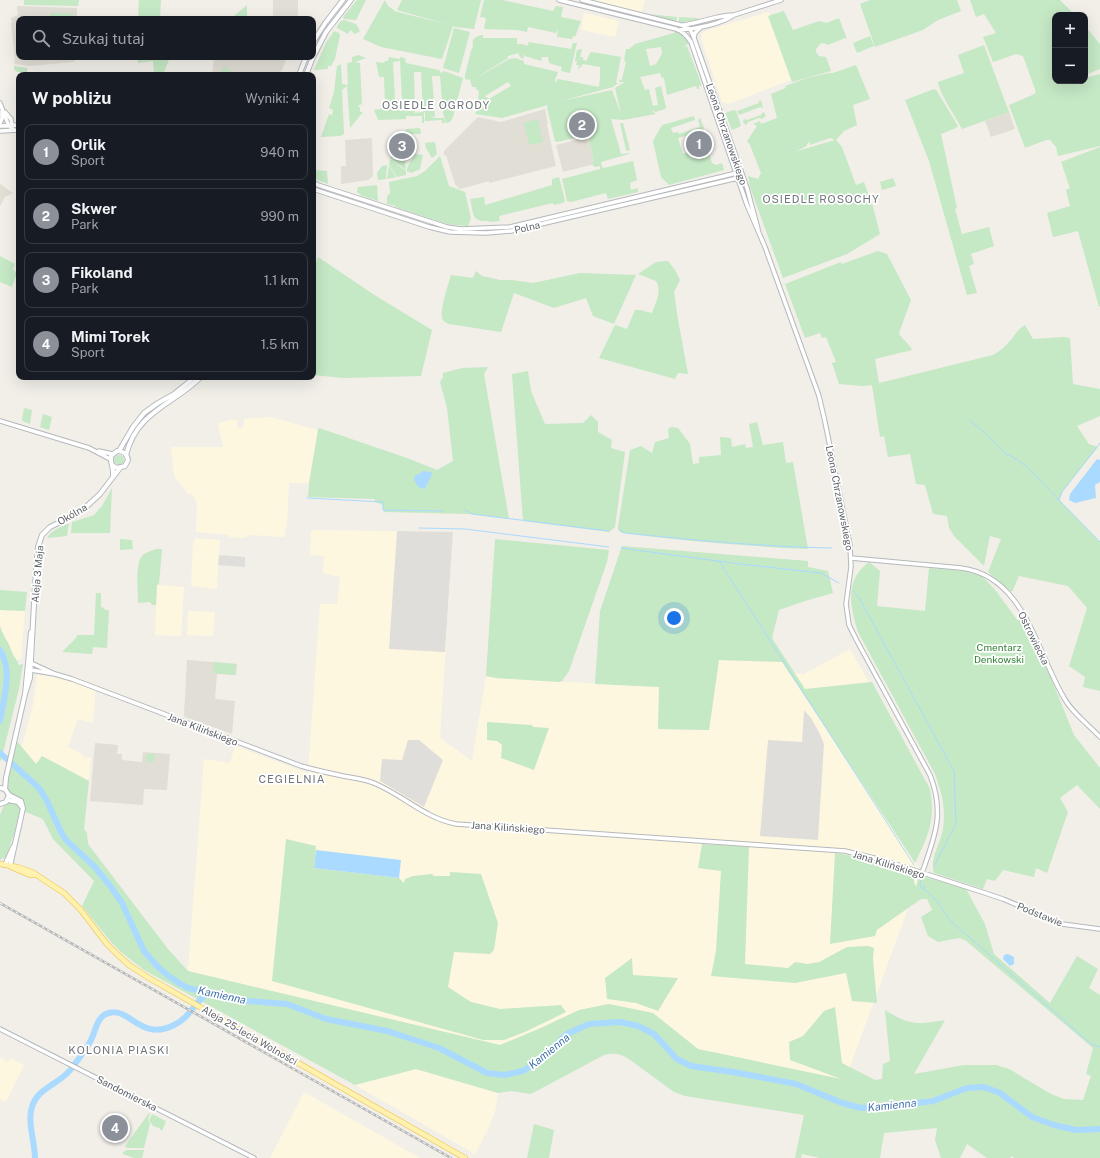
<!DOCTYPE html>
<html lang="pl">
<meta charset="utf-8">
<style>
:root{--surface:#171b24;--page:#242831;--text:#f1f3f6;--muted:#9ea1a6;--line:#363941;--accent:#8c9099}
body{margin:0;font-family:"Public Sans",sans-serif;background:var(--page);color:var(--text)}
.controls{position:absolute;right:12px;top:12px;display:grid;overflow:hidden;border-radius:8px;box-shadow:0 4px 16px #0002}
.controls button{width:36px;height:36px;display:grid;place-items:center;padding:0;border:0;border-bottom:1px solid var(--line);background:var(--surface);color:var(--text);font:20px sans-serif}
.you{position:absolute;left:674px;top:618px;width:14px;height:14px;margin:-10px;border:3px solid #fff;border-radius:50%;background:#1a73e8;box-shadow:0 0 0 6px #1a73e833}
.badge{display:grid;place-items:center;width:26px;height:26px;border-radius:50%;background:var(--accent);color:#fff;font-size:13px;font-weight:700}
.pin{position:absolute;translate:-50% -50%;border:2px solid #fff;box-shadow:0 1px 4px #0006}
.list{margin:0;padding:0;list-style:none}
h2{display:flex;justify-content:space-between;align-items:center;height:52px;margin:0;padding:0 16px;font-size:17px}
h2 small{font-size:13px;font-weight:400;color:var(--muted)}
.list li{display:grid;grid-template-columns:26px 1fr auto;gap:12px;align-items:center;box-sizing:border-box;height:56px;margin:0 8px 8px;padding:0 8px;border:1px solid var(--line);border-radius:8px}
.list b{display:block;font-size:15px;white-space:nowrap}
.list p{margin:0;font-size:13px;white-space:nowrap;color:var(--muted)}
.list em{font-size:13px;font-style:normal;color:var(--muted)}
.icon{flex:none;width:22px;height:22px;fill:none;stroke:currentColor;stroke-width:2;stroke-linecap:round;stroke-linejoin:round}
.map{position:relative;flex:none;width:1100px;height:1158px;overflow:hidden}
.search{position:absolute;background:var(--surface);box-shadow:0 4px 16px #0002;left:16px;top:16px;width:300px;height:44px;display:flex;align-items:center;gap:10px;box-sizing:border-box;padding:0 14px;border-radius:8px;color:var(--muted);font-size:15px}
.panel{position:absolute;background:var(--surface);box-shadow:0 4px 16px #0002;left:16px;top:72px;width:300px;height:308px;border-radius:8px}
.map>svg:first-child{display:block}
</style>
<div class="map">
<svg width="1100" height="1158" viewBox="0 0 1100 1158">
<rect width="100%" height="100%" fill="#f1efe8"/>
<path fill="#fef7e0" d="M582,0H645L641,15Z
M769,12L794,79L728,104L722,102L701,38L702,33L708,30Z
M584,13L619,21L615,37L581,30Z
M270,417L318,430L309,483H289L287,527H286L285,536L283,537L250,535L244,538L229,537L228,535L196,532L197,503L192,494H188L174,476L171,447H223L218,423L237,419V427L243,428L244,419Z
M314,530L453,532L440,738L472,761L486,676L496,678L660,687L658,729L709,730L719,660L782,662L795,673L804,674L850,649L869,682L805,690L919,869L916,887L845,1080L698,1049L653,1013L609,1004L579,1010L543,1027L500,1045L188,971L204,759L230,763L235,746L308,773L320,604H337L340,577L323,573L324,556L310,555L311,532Z
M195,538L220,540L217,589L191,586L193,544Z
M157,585L184,587L181,636L155,635Z
M0,610L25,611L21,659H16L11,653L8,642L3,636L0,626Z
M188,611L215,612L213,636L187,635Z
M39,675L69,680L72,679L96,688L93,723L78,719L68,747L79,752L85,758L91,757L89,781L42,756L36,764L22,747L33,705L37,676Z
M0,1057L8,1062L10,1058L24,1065L6,1102L0,1099Z
M416,1069L498,1093L495,1112L487,1131L475,1154L355,1085Z
M304,1092L420,1158H270Z"/>
<path fill="#e0deda" d="M397,531L453,532L445,652L389,649Z
M219,555L245,557V567L218,565Z
M804,710L811,718L819,732L824,744L818,840L760,836L768,740L802,742Z
M408,740H419L443,760L424,807L380,781L382,759L402,760Z"/>
<path fill="#e1ded6" d="M273,0H298V19H273Z
M17,6L77,8V19H19V57H78V58L73,62L29,66L14,64L15,59L11,23L12,22L11,18L18,15Z
M214,57H287L282,70L278,75H212Z
M545,109L548,124L547,125L556,166L489,183V181L464,188L459,189L455,184L446,155L444,156V151L478,117L501,122Z
M1009,112L1015,129L991,137L985,121Z
M588,137L594,163L591,165L563,172L556,145Z
M372,138L373,176L368,180L341,184V166H346L345,140Z
M0,184L13,193L5,197L0,206Z
M187,660L237,664L236,675L217,674L215,699L235,701L232,734L185,717L184,714Z
M95,743L118,745L117,754H122V760L142,762L143,752L170,754L167,790L144,789L143,805L90,801Z"/>
<path fill="#c5e8c5" fill-rule="evenodd" d="M24,0H79L78,6L24,5Z
M139,0H161L160,19H138Z
M357,0H366L356,20L344,19L343,17Z
M385,0L388,6L394,10V11L453,26L442,59L381,47L363,39Z
M402,0H481L474,29L456,27L397,10Z
M484,0H502L553,11L556,6L563,7L561,17L581,21L575,37L573,36L572,39L557,37L558,29L556,33L528,27L527,32L517,30L484,29L486,18L480,17Z
M870,0H957L961,11L938,20L923,30L875,47L860,4Z
M970,0H1060L1075,15H1055V81H1085V78L1100,74V146L1058,156L1056,147L1050,140H1046L1025,148L1009,105L1037,93L1033,94L1036,92L1023,56L1016,54L993,62L983,37L996,33L984,14L976,17Z
M247,5V19H234V16Z
M784,11L793,30L819,21L827,23L839,18L847,39L845,38L828,45L824,43L820,44L816,49V52L819,56L826,57L831,71L792,82L768,16Z
M50,13H73V19H50Z
M647,14L677,17L676,22Z
M679,17L697,18L699,21L679,22Z
M344,20L356,24L360,31L355,34L350,30L348,34L337,28V26L341,21Z
M1085,26L1100,44V69L1085,75Z
M454,28L470,32L459,73L443,68Z
M676,29L680,30L691,42L683,47L687,46L701,83V87L699,85V89H697L696,86L667,95L664,78H662L660,73L640,77L645,90L649,89L653,106L658,105L655,88L661,86L666,107L665,109L655,112L653,110L652,111L656,114L623,120L611,119L621,154L629,153V154L601,162L602,167L604,168L633,161L637,180L630,183L631,190L638,188V192L608,199L606,193L571,202L567,201L562,179L600,169V166L595,167L594,166H593L592,163H594L588,135L557,142L555,141L547,108L548,105L502,118L475,114L477,110L479,91L476,89V87H472L470,80L465,79V75L471,51L473,46C471,38 477,36 483,35V38H517V44H522L527,46L529,42L571,49L573,43H577L570,73L561,71L562,67L549,63L548,57H542L541,61L525,56V53L523,59L521,58L518,53L508,56V58L473,80L509,59L515,58L524,61V64L558,72L555,80L556,83L558,79L599,87L600,79V67L583,64L578,70L579,65H576L577,61H575L577,50L582,49L580,57H583V60L587,61V58H589L588,57L590,53L592,52L621,57L616,83H618L613,87L561,101L612,90L621,114L615,88L625,82H620L619,81L622,79L626,62L624,60L626,49H629L635,44L674,33ZM661,47L662,54L656,64L650,66L646,49ZM508,82L511,86L489,99L485,96Z
M334,31L339,33L340,35L335,59L331,66H328V69L314,70L326,43Z
M870,36L874,46L857,53L853,43Z
M984,45L1009,112L962,129C956,117 939,93 938,82L964,73L958,55Z
M358,55L366,58L355,62L360,63L362,105L360,104L358,107H360V112H363L350,128L347,86L342,90L344,134L340,136L321,137L329,114L332,115L333,110L329,108L334,92L337,66L341,64L342,84L348,85L347,63L352,62V57Z
M137,57H170L163,75H154L153,61L138,63Z
M389,57L400,59V57L405,58L406,63L439,70L441,73L444,71L463,78L453,117L450,122L446,123L443,113L440,76H432L435,117L430,116L434,118H444L445,123H442V120L425,121V113L424,112V123H422V116H406V119L378,120L374,110L381,109L382,106H402L414,113L423,112L421,72H414L415,112L414,113L405,105L404,101L402,99L400,61L393,62L395,101L385,102L384,77H379L376,62L384,63L385,61H388Z
M856,65L870,99L853,105L857,125L844,131L836,140L842,147L856,185L864,182L873,207L880,234L847,254L783,278L750,187L748,176L758,179L761,173L750,145L747,141L757,126L753,124L760,121L761,124L777,118L771,94L786,88L785,86L807,78L829,73H833ZM830,138L835,140L794,152L805,147L810,141V145Z
M14,66L27,68V73L18,72L14,70Z
M225,66L236,75H218Z
M934,89L937,91L958,126L956,128L941,134L957,208L955,209L962,234L989,227L994,246L971,254L974,264L969,266L977,293L967,295L929,161L905,100Z
M761,100L763,108L760,107L739,115L737,111L759,103V101Z
M734,110L736,111L741,125L739,127L732,130L725,113Z
M764,112L766,116L762,119L759,118L748,122L746,125L743,122L744,119L747,120L761,115L762,113Z
M694,116L695,120L671,128L673,133L678,132L679,134L700,127L698,120L700,118L704,128L703,131L678,138L683,154L693,151L688,136L703,132L712,163L716,165L722,163L724,170L669,185L661,177L653,141L662,125Z
M538,119L543,142L529,145L524,123Z
M620,123H623L630,150L628,151L626,150Z
M420,128L421,134H406V129Z
M435,142L437,154L432,158L426,148L425,143Z
M1100,147V306L1099,307L1078,231L1053,237L1047,213L1070,206L1066,190L1070,188L1061,162Z
M415,154L423,155L420,169L411,173L407,171V168Z
M404,155L406,170L390,158L391,156Z
M440,156L449,186L465,192L471,218L468,226L447,224L395,207L396,206L387,204V196L390,193L389,182L417,176L425,171Z
M390,159L406,171V175L397,177L389,165Z
M387,165L386,179L378,180L377,173L382,166Z
M389,166L396,177L387,179Z
M313,170L327,171L328,184L313,178Z
M559,177L565,201L563,203L554,205L553,203L499,216L500,221L489,222V221C470,222 474,213 470,199L484,197L485,205L552,185V179Z
M893,178L896,186L882,190L880,182Z
M377,185L378,201L362,196L357,192L358,187Z
M878,251L887,254L911,300L899,333C902,340 909,343 912,350L875,359L879,383L993,355C1000,351 1006,346 1011,340C1016,334 1018,329 1025,325L1033,339L1064,337L1070,338L1073,384L1100,389V416L1077,426L1089,444L1098,447L1062,492L1059,500L1100,542V691L1083,687L1085,677L1069,666L1087,608L1068,586L1019,576L1012,592L988,572L1001,539L990,536L984,566L954,536L949,528L947,516L933,514L925,485L916,484L910,454L888,457L884,436L880,437L872,385L862,386L839,384L832,363L836,362L826,337L822,338L820,333L805,338L785,284L841,262L842,264Z
M0,256L15,264L13,269L17,273L12,287L0,282Z
M318,257L376,296L432,330L421,376L343,378L313,375V270Z
M668,261L675,270L680,280L674,292L678,320L688,374L678,373L675,379L599,358L615,325L627,329L635,310H640L652,313C656,302 662,291 656,281L638,274L656,262Z
M476,271L482,276L500,280H512L533,283L580,273L636,275L614,324L593,316L586,298L554,308L514,293L501,332L449,324C447,323 444,322 443,320C438,314 449,283 451,275L473,278Z
M488,367L484,374L509,519L468,514L384,512L382,504L377,503L374,499L308,497L309,483L318,430L319,428L407,458L437,470L453,461L447,408L440,382L443,377V373L462,368Z
M528,371L531,391L545,424L583,423L591,415L598,422V432L612,440L611,448L625,452L615,527L609,532L523,521L512,374Z
M24,408L32,410L30,424L24,422L22,420Z
M43,414L52,417L49,430L40,427Z
M757,422L763,445L783,442L786,463L793,462L808,549C745,546 684,541 622,533L619,531L618,527L630,450L641,446L652,453L655,442L669,438L668,429L671,427L678,428L690,444L693,464L699,463V457L721,455L720,437L731,438L732,447L745,444L746,448L753,447L749,424Z
M114 460a5 5 0 1 1 10 0a5 5 0 1 1-10 0Z
M112,488L110,533H71L72,522L94,515L102,506Z
M69,523L67,536L47,538C51,530 61,527 69,523Z
M120,539L132,540L133,549L120,550Z
M495,539L609,550L607,562L569,671L562,681L559,682L496,678L486,676Z
M622,546L808,561V567L828,571L833,593L805,601L779,610L772,638L805,689L872,682L930,789C936,820 928,836 915,863L782,662L719,660L709,730L658,729L659,687L595,684L600,611Z
M156,549H162L159,584L157,585L156,605H152L150,602L138,603C138,592 135,564 142,556C146,552 151,551 156,549Z
M869,562L880,571L877,606L925,611L929,568L964,571L982,576L996,591L1018,621L1020,619L1027,628L1051,678L1074,735L1100,768V809L1077,785L1060,798L1068,812L1047,873L1036,868L1034,877L1003,870L995,881L987,879L983,889L934,873C929,859 941,843 943,829C946,807 942,794 935,774L858,632C850,607 844,580 869,562Z
M0,590L27,592L25,611L0,610Z
M96,593H101V607L104,608L105,610H109L107,648L93,647L92,654L62,652L76,638L77,635H94Z
M0,626C2,632 4,636 7,641C11,647 11,653 16,659V661H18V665L23,664L19,689L1,761L0,760Z
M214,662L236,664L235,675L213,673Z
M487,722L532,725L533,727L549,728L534,770L501,758L502,745L497,741L487,740Z
M15,739L36,764L42,756L89,781L84,829L87,833L88,844L168,949L188,971L500,1045L543,1027L579,1010L609,1004L653,1013L698,1049L841,1079L790,1060L789,1042L803,1036L824,1011L835,1007L842,1063L875,1080L882,1079L883,1064L890,1061L885,1010C909,1025 917,1025 945,1020L914,1074L964,1065H996L1009,1069L1051,1094L1064,1099L1083,1100L1091,1076L1086,1074L1093,1048L965,940L959,938L938,942L928,936L921,917L932,910L927,899H921L877,930L875,936L830,944L835,853L848,855L915,875L914,882L916,887L919,875L966,889L985,924L994,954L1050,1003L1077,956L1098,969L1089,988L1100,995V1158H1014L1012,1156L1010,1158H987L967,1144L960,1158H941L935,1140L937,1128L884,1133L880,1158H820L802,1154L801,1158H795L804,1115L685,1096L674,1092L629,1059C620,1053 614,1053 604,1055L531,1094L511,1091L498,1093L416,1069L355,1085L144,970L121,952L111,942L82,906L94,881L53,839L43,819L23,811V808L9,795L5,785Z
M146,754H155L154,762L146,761Z
M10,802L17,804L20,809L14,834L6,856L4,858L0,860V815L4,805Z
M286,839L316,846L314,868L399,878L404,883L405,879L413,876L432,874L434,876H450V872L481,874L498,923L494,950L490,954L454,952L448,987L471,1002L500,1009L561,1005L566,1012L525,1032L504,1040H483L272,981Z
M702,844L749,847L745,964L788,968L795,962L807,964L819,962L847,947L868,946L874,948L873,959L877,1003L852,1001L846,973L795,983L711,976L716,951L721,871L698,868Z
M632,958L633,975L678,978L658,1011L636,1003L607,999L605,978Z
M149,1113H150L148,1119L150,1124L144,1148H127L125,1146Z
M152,1114L166,1121L162,1131L159,1128L153,1126L149,1120Z
M534,1124L554,1130L549,1158H527Z
M127,1150H144L142,1158H134L123,1154V1152Z"/>
<path fill="#aadaff" d="M1097,459L1100,460V482L1095,485L1096,498L1075,503L1069,500L1070,494Z
M424,471L431,472L432,474L425,489L418,487L414,480L415,476Z
M316,850L401,860L399,878L314,868Z
M1008,954L1014,957V964L1010,966L1003,959L1004,955Z"/>
<g fill="none" stroke-linecap="round" stroke-linejoin="round">
<path stroke="#aadaff" stroke-width="1" d="M969,420L983,431L1005,453L1016,459L1027,467L1059,500
M1100,443L1062,492L1059,500L1100,542
M307,498L383,502V510L443,511
M465,510L472,514L609,531
M419,528L465,529L609,547
M619,529L625,533C694,540 763,547 832,548
M621,548L740,564L821,573L839,583
M719,561L914,865
M853,591L858,596L954,771L956,824L934,866
M922,876L920,884L922,889
M924,886L923,889C939,899 941,910 953,923L1091,1044L1100,1047"/>
<path stroke="#aadaff" stroke-width="6" d="M0,650C13,671 4,697 0,721
M0,753L38,787L46,799L62,834L67,841L94,866L111,887L122,903L144,951L157,966L166,974L179,983L188,988L248,1001L287,1004L326,1019L387,1031L439,1048L487,1073L504,1075L523,1071L539,1061L567,1034L589,1024L620,1022L638,1026L654,1034L677,1059L691,1066L733,1072L796,1084L842,1103L861,1108L883,1107L933,1101L967,1088L984,1087L1000,1093L1032,1117L1054,1125L1076,1130L1100,1129
M35,1158C35,1143 27,1121 32,1107C37,1088 60,1084 71,1069C77,1061 85,1051 90,1042C96,1032 96,1016 109,1013C130,1007 141,1042 174,1025C191,1017 194,1002 209,992"/>
<defs>
<path id="tertiary" d="M559,0L676,29C683,31 687,36 691,42L747,205L765,247L819,396L825,422L850,545L851,567L846,604L849,625L857,641L930,775C945,813 935,836 922,873
M582,0L681,25L690,29L694,38L747,188L758,229
M683,25C701,23 717,15 734,15L781,0
M680,30C696,29 721,24 734,15
M694,38L695,33L701,27
M0,103L8,124L13,130
M5,112L11,119L13,130
M0,123L2,119V111
M0,126L19,125
M0,131L19,130
M313,182L318,185L447,227L461,229L510,227L741,172
M313,189L429,227L450,232L486,233L511,231L742,177
M0,421L89,448L110,459
M99,451L112,454
M851,558L961,568C1024,576 1036,650 1063,696C1071,712 1088,724 1100,737
M30,664L31,663L55,674L72,679L301,766C315,770 329,773 343,776C354,778 366,779 376,784C404,796 425,818 456,824L845,851L886,861L985,893L1003,899L1062,924L1100,929
M29,669L31,670L55,674
M0,1029L254,1158"/>
<path id="secondary" d="M313,42L326,22L343,0
M313,57L326,32L351,0
M299,75L306,57
M306,75L313,57
M119,451L133,427L144,413L158,403L174,394L195,377
M126,455C137,411 173,405 201,377
M112,465L117,468L125,466L128,460C127,453 123,451 117,451L111,456C110,463 114,468 113,476
M25,694L30,678L35,585L38,547L42,535L50,527L77,514L87,506L100,494L120,468
M0,788L5,789L9,795L6,802L0,804
M5,789L6,778L25,694L31,632
M9,795L21,801L23,808L10,866
M8,800L18,802L22,807
M5,865L13,847"/>
<path id="primary" d="M0,864L17,867L32,872L64,893L80,909L106,943L118,955L129,965L149,978L465,1158
M11,867L30,875H35"/>
</defs>
<use href="#tertiary" stroke="#b5b8bc" stroke-width="5.5"/>
<use href="#secondary" stroke="#b6babf" stroke-width="6"/>
<use href="#primary" stroke="#f2c960" stroke-width="6"/>
<use href="#tertiary" stroke="#fff" stroke-width="3.5"/>
<use href="#secondary" stroke="#fff" stroke-width="4"/>
<use href="#primary" stroke="#fff2af" stroke-width="4.5"/>
<defs>
<path id="rail" d="M0,903L451,1158"/>
</defs>
<use href="#rail" stroke="#b6b7b8" stroke-width="2.5"/>
<use href="#rail" stroke="#fff" stroke-width="1" stroke-dasharray="3" stroke-linecap="butt"/>
</g>
<g text-anchor="middle" dominant-baseline="central" stroke-width="3.5" stroke-linejoin="round" paint-order="stroke">
<g font-size="10" fill="#5f6368" stroke="#fff">
<text transform="translate(727 134) rotate(71)">Leona Chrzanowskiego</text>
<text transform="translate(527 227) rotate(-13)">Polna</text>
<text transform="translate(840 498) rotate(79)">Leona Chrzanowskiego</text>
<text transform="translate(72 514) rotate(-30)">Okólna</text>
<text transform="translate(37 574) rotate(-85)">Aleja 3 Maja</text>
<text transform="translate(1034 638) rotate(64)">Ostrowiecka</text>
<text transform="translate(203 729) rotate(21)">Jana Kilińskiego</text>
<text transform="translate(508 827) rotate(4)">Jana Kilińskiego</text>
<text transform="translate(889 864) rotate(17)">Jana Kilińskiego</text>
<text transform="translate(1040 914) rotate(22)">Podstawie</text>
<text transform="translate(250 1035) rotate(30)">Aleja 25-lecia Wolności</text>
<text transform="translate(127 1093) rotate(27)">Sandomierska</text>
</g>
<g font-size="10" fill="#348238" stroke="#fff">
<text x="999" y="647">Cmentarz<tspan x="999" dy="12">Denkowski</tspan></text>
</g>
<g font-size="11" letter-spacing="1" fill="#70757a" stroke="#fff">
<text x="436" y="105">OSIEDLE OGRODY</text>
<text x="821" y="199">OSIEDLE ROSOCHY</text>
<text x="292" y="779">CEGIELNIA</text>
<text x="119" y="1050">KOLONIA PIASKI</text>
</g>
<g font-size="11" font-style="italic" fill="#4174aa" stroke="#fff">
<text transform="translate(222 995) rotate(12)">Kamienna</text>
<text transform="translate(549 1051) rotate(-39)">Kamienna</text>
<text transform="translate(892 1105) rotate(-6)">Kamienna</text>
</g>
</g>
</svg>
<div class="controls">
<button>+</button>
<button>−</button>
</div>
<div class="you"></div>
<div class="pin badge" style="left:699px;top:144px">1</div>
<div class="pin badge" style="left:582px;top:125px">2</div>
<div class="pin badge" style="left:402px;top:146px">3</div>
<div class="pin badge" style="left:115px;top:1128px">4</div>
<div class="search"><svg class="icon" aria-label="search" viewBox="0 0 24 24"><circle cx="10" cy="10" r="6"/><path d="M15 15l6 6"/></svg>Szukaj tutaj</div>
<section class="panel">
<h2>W pobliżu<small>Wyniki: 4</small></h2>
<ul class="list">
<li><span class="badge">1</span><div><b>Orlik</b><p>Sport</p></div><em>940 m</em></li>
<li><span class="badge">2</span><div><b>Skwer</b><p>Park</p></div><em>990 m</em></li>
<li><span class="badge">3</span><div><b>Fikoland</b><p>Park</p></div><em>1.1 km</em></li>
<li><span class="badge">4</span><div><b>Mimi Torek</b><p>Sport</p></div><em>1.5 km</em></li>
</ul>
</section>
</div>
